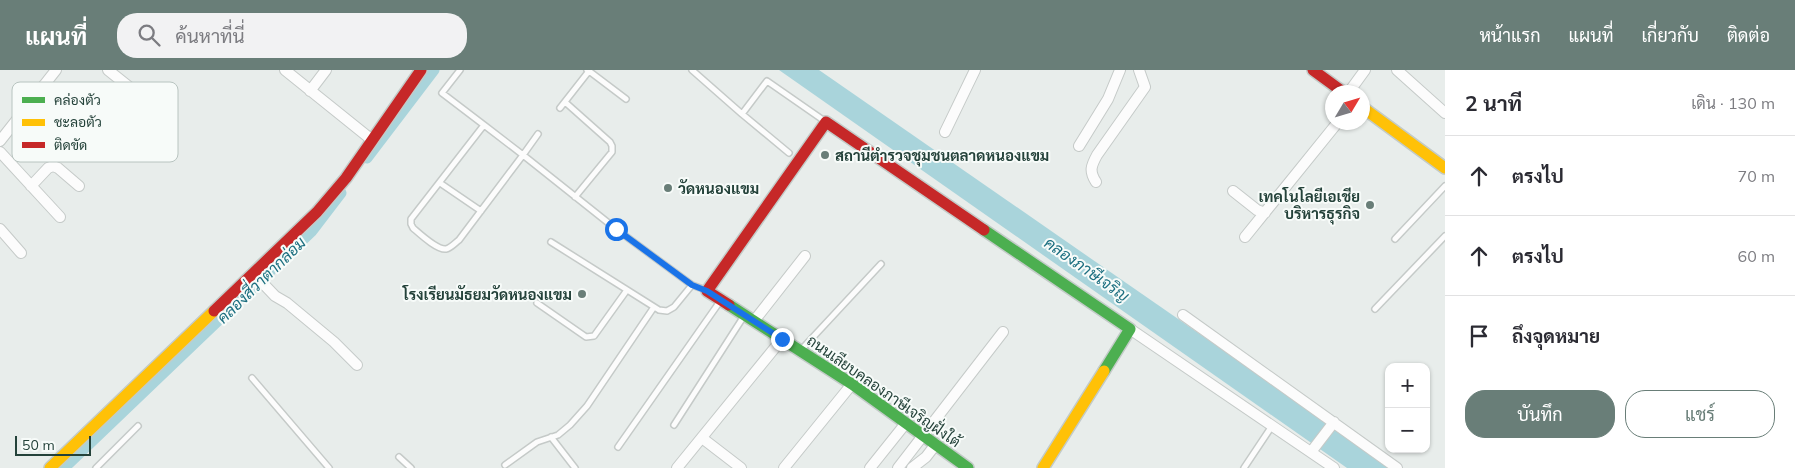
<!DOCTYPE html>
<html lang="th">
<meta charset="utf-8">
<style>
:root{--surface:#fff;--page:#f2f2f3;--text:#2b2b33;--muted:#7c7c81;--line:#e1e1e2;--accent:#697e78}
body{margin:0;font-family:Mulish,Sarabun,sans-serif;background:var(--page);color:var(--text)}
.controls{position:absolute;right:15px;bottom:15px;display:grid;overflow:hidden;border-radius:10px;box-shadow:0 1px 4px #0004}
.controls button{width:45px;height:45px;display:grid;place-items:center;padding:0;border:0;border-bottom:1px solid var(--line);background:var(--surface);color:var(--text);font:25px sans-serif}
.compass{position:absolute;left:1325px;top:15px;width:45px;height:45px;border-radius:50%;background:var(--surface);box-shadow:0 1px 4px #0004;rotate:52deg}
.scale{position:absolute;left:15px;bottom:12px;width:76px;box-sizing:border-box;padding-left:5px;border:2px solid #24423a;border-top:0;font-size:14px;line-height:18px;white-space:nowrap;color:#24423a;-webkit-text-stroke:4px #f7fbf9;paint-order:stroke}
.stop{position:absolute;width:15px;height:15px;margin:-11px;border:4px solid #1a73e8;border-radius:50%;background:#fff}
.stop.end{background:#1a73e8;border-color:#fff;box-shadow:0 1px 5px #0008}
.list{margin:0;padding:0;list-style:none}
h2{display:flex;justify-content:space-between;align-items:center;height:65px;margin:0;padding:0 20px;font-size:21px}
h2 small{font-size:16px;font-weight:400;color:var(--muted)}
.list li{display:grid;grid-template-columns:32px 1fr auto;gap:15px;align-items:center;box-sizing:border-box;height:80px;padding:0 20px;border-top:1px solid var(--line)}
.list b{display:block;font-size:19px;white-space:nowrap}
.list em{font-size:16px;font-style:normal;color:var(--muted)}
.actions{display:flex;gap:10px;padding:15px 20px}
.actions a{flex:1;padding:11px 0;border:1px solid var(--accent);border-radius:20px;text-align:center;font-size:18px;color:var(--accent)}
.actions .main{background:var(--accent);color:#fff}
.icon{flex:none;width:28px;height:28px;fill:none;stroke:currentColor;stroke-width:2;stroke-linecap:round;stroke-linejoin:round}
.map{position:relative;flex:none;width:1445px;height:398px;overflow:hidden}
header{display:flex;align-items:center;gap:30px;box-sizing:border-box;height:70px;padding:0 25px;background:var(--accent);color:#fff}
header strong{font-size:24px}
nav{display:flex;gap:28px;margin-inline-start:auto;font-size:18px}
.search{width:350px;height:45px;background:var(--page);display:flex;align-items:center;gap:12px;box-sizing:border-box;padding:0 18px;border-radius:20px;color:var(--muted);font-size:19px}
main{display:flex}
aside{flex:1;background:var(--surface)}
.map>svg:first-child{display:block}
</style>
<header>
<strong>แผนที่</strong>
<div class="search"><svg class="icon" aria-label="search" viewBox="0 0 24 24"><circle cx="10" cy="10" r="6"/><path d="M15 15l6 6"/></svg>ค้นหาที่นี่</div>
<nav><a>หน้าแรก</a><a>แผนที่</a><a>เกี่ยวกับ</a><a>ติดต่อ</a></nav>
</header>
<main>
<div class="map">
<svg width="1445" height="398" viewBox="0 0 1445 398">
<rect width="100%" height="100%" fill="#e8edeb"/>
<path fill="#a9d4db" d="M779,0H819L1393,398H1347Z"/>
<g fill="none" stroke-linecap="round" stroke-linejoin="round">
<path stroke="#a9d4db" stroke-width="11" d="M367,88L434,0
M64,398L312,161L341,123"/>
<defs>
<path id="lane" d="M460,0L442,23L484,55
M692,0L742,44L767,11L826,52
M589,1L626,29
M565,32L610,72L612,76V82L575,127
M560,38L589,1L587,0
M742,44L789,83
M484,55L523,85L459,170C455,173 451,178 446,179C437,180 420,164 413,158L411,154V149Z
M538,64L523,85L616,159L692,215L706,220
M440,113L481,141
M1395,169L1445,116
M551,172L659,240L667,241L674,237L692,215
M537,233L586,267L594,266L627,220
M1375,239L1445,166
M801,280L881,194
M252,308L329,398
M674,355L744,246
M551,367L575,398
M618,377L721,230
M399,387L411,398
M505,395L537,372L558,365L570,355L587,336L654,237
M96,398L138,356
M1244,398L1272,356"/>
<path id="street" d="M108,0L153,36
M285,0L372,70
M1397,0L1445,43
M44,15L113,74
M310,21L326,0
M1349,22L1365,0
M945,62L975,0
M0,71L56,0
M1079,76L1108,29L1120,0
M0,82L60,147
M1096,112C1089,101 1091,96 1097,85L1145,17L1139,0
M31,116L48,98L53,96L58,98L79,116
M1233,121L1257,140L1265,143
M0,159L21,183
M1245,167L1338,52
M253,203L275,226L287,233L334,272L357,295
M1183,245L1397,398
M754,251L805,186
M1130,259L1334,398
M702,368L741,398
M1311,382L1334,352
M677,398L782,269
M784,398L852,314
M870,398L906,353
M898,398L1003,262
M912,398L926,387L936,374"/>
<path id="fast" d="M984,160L1130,259L1104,301
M729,235L852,314L968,398"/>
<path id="slow" d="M1362,37L1445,98
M50,398L214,241
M1043,398L1104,301"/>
<path id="jam" d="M1313,0L1343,22
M729,235L707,221L826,52L984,160
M214,241L317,142L346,108L421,0"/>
</defs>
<use href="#lane" stroke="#c5cac8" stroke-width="8"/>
<use href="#street" stroke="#c5cac8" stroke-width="12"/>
<use href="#fast" stroke="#c3cbc8" stroke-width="14"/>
<use href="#slow" stroke="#c3cbc8" stroke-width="14"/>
<use href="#jam" stroke="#c3cbc8" stroke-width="14"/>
<use href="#lane" stroke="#fcfcfc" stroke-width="5"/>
<use href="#street" stroke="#fcfcfc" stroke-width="10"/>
<use href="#fast" stroke="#4caf50" stroke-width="11"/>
<use href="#slow" stroke="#ffc107" stroke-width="11"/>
<use href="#jam" stroke="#c62828" stroke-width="11"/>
</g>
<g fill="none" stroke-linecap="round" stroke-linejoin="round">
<path stroke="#1a73e8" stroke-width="6" d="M616,159L692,215L707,221L782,269"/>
</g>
<g fill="#697e78" stroke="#f7fbf9" stroke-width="2">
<circle cx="825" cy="85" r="5"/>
<circle cx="668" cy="118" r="5"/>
<circle cx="1370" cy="135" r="5"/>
<circle cx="582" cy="224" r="5"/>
</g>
<g text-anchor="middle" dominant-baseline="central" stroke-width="4" stroke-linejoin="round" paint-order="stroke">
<g font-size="15" font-weight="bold" fill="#24423a" stroke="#f7fbf9" text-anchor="start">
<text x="835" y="85">สถานีตำรวจชุมชนตลาดหนองแขม</text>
<text x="678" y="118">วัดหนองแขม</text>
<text x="1360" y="126" text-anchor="end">เทคโนโลยีเอเชีย<tspan x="1360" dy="17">บริหารธุรกิจ</tspan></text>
<text x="572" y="224" text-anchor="end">โรงเรียนมัธยมวัดหนองแขม</text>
</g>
<g font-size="15" fill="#24423a" stroke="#f7fbf9">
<text transform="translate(884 321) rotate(35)">ถนนเลียบคลองภาษีเจริญฝั่งใต้</text>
</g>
<g font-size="16" font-style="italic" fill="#1c6f80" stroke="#f7fbf9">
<text transform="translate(1087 199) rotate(35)">คลองภาษีเจริญ</text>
<text transform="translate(261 210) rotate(-44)">คลองสี่วาตากล่อม</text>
</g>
</g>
<rect x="12" y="12" width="166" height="80" rx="8" fill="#f7fbf9" stroke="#b8c4c0" stroke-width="1"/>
<rect x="22" y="27" width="23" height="6" fill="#4caf50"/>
<rect x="22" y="49" width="23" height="7" fill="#ffc107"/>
<rect x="22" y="72" width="23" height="6" fill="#c62828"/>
<g font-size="14" fill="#24423a">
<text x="54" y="35">คล่องตัว</text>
<text x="54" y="57">ชะลอตัว</text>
<text x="54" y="80">ติดขัด</text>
</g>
</svg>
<div class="controls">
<button>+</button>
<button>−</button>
</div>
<svg class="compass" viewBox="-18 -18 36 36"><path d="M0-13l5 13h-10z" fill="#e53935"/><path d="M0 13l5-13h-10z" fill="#7c7c81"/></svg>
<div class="scale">50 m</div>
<div class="stop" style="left:616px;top:159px"></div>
<div class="stop end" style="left:782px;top:269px"></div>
</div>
<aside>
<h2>2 นาที<small>เดิน · 130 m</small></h2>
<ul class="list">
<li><svg class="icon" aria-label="ahead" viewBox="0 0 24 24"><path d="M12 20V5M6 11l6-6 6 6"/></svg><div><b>ตรงไป</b></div><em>70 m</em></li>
<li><svg class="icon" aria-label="ahead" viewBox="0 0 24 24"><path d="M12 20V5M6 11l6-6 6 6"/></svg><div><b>ตรงไป</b></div><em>60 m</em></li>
<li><svg class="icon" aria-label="arrive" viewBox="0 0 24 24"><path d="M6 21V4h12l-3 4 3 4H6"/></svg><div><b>ถึงจุดหมาย</b></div></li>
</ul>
<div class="actions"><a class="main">บันทึก</a><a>แชร์</a></div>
</aside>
</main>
